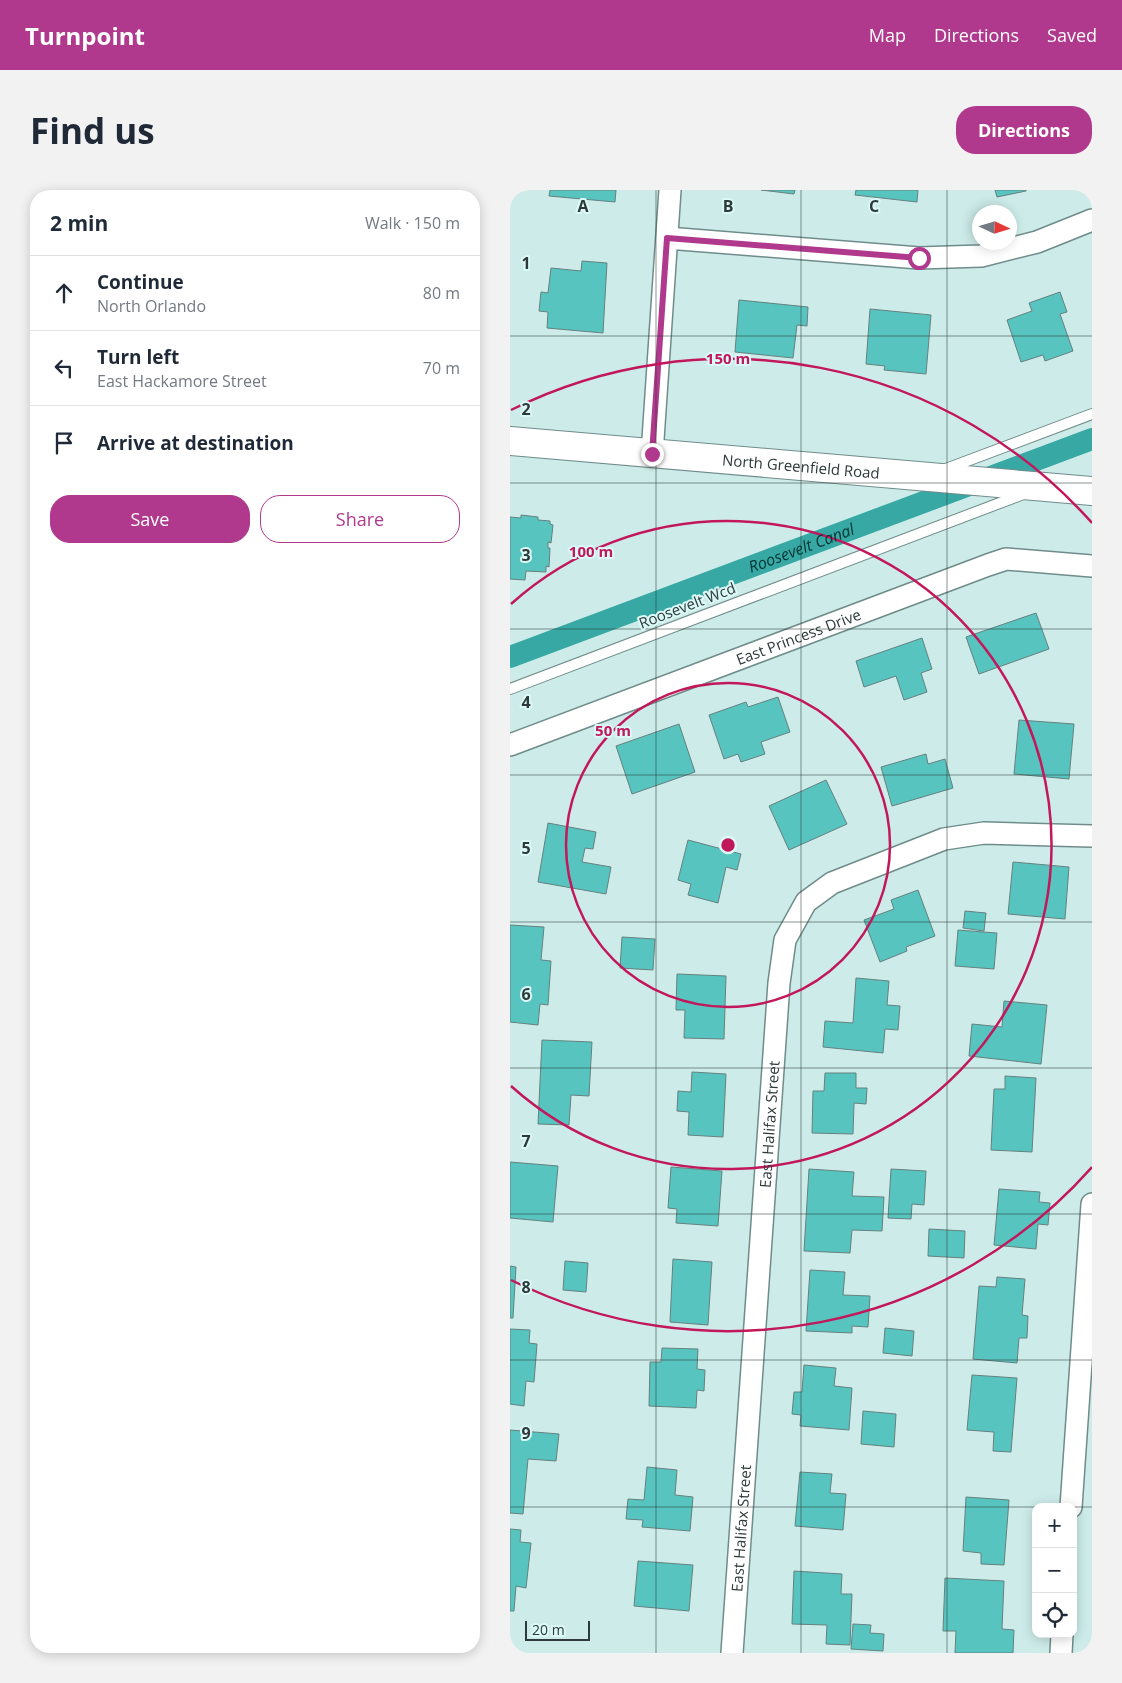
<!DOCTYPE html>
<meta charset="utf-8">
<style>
:root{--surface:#fff;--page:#f2f2f3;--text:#1f2937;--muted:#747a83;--line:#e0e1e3;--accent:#b0398e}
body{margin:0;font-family:"Open Sans",sans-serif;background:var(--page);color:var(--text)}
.controls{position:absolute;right:15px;bottom:15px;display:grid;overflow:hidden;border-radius:10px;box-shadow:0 2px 12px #0003}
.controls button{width:45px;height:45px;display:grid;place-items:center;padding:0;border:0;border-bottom:1px solid var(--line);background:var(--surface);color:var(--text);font:25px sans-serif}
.compass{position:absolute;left:462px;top:15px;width:45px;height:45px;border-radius:50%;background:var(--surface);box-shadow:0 2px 12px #0003;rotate:94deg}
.scale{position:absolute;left:15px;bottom:12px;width:65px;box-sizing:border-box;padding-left:5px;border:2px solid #2d3a39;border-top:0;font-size:14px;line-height:18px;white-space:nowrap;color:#2d3a39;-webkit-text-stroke:4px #daf9f7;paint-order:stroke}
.stop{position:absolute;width:15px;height:15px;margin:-11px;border:4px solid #b0398e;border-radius:50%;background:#fff}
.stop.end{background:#b0398e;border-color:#fff;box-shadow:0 1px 5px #0008}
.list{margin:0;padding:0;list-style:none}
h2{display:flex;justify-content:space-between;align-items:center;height:65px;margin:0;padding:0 20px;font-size:21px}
h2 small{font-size:16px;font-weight:400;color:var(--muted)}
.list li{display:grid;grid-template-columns:32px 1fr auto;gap:15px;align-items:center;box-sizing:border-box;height:75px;padding:0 20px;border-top:1px solid var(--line)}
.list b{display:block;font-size:19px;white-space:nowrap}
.list p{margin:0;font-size:16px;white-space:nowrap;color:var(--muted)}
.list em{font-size:16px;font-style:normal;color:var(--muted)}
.actions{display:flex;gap:10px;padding:15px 20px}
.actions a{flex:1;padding:11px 0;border:1px solid var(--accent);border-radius:20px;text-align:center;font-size:18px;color:var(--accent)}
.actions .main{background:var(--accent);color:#fff}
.icon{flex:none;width:28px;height:28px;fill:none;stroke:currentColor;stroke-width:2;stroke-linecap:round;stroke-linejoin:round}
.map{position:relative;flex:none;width:582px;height:1463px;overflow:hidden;border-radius:20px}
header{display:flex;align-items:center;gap:30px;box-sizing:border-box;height:70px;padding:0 25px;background:var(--accent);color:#fff}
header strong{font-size:24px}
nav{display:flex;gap:28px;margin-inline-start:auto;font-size:18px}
.intro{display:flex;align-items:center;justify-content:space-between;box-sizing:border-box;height:120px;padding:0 30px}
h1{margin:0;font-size:35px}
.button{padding:12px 22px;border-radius:20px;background:var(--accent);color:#fff;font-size:18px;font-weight:700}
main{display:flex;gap:30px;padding:0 30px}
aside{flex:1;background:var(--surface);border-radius:20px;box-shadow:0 2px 12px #0003}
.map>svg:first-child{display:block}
</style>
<header>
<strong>Turnpoint</strong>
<nav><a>Map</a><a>Directions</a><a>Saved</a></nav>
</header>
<div class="intro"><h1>Find us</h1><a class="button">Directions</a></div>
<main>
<aside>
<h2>2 min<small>Walk · 150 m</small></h2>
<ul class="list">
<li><svg class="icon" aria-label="ahead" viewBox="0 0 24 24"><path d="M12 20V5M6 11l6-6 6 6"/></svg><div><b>Continue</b><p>North Orlando</p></div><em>80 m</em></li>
<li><svg class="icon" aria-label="left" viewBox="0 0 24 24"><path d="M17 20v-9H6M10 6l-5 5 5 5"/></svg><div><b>Turn left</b><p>East Hackamore Street</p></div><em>70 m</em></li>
<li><svg class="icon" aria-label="arrive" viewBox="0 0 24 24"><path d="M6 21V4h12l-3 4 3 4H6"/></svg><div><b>Arrive at destination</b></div></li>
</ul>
<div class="actions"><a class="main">Save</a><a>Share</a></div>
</aside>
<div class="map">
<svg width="582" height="1463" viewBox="0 0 582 1463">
<rect width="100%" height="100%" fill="#cdece9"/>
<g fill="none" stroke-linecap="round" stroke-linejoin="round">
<path stroke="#37a8a4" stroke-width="22" id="s1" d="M0,467L582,249"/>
</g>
<path fill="#57c4bf" stroke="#65817f" d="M40,0H106L105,12L39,6Z
M251,0H285L284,4Z
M346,0H408L407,12L345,5Z
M485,0H516V1L487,7Z
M72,71L97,73L93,143L37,138L38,122L29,121L31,102L38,103L41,78L71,81Z
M550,102L557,122L550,124L563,161L535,171L533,165L511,172L497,130L522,121L519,113Z
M229,110L298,117L297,136L287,135L283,168L225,162Z
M360,119L421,125L416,184L374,180L375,176L356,174Z
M11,325L28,327V330L40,331V334L43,335L41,353L38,352V358H40L39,377L36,376V382L16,381L15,390L0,389V327L11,328Z
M526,423L539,459L469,484L456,447Z
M412,448L422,479L411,483L417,502L394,510L386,486L354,497L346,471Z
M268,507L280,542L251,552L255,564L231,572L228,564L214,569L199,525L236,512L238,517Z
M509,530L564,534L559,589L504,584Z
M169,534L185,582L122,604L106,556Z
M416,564L418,574L435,569L443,598L382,616L371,577Z
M316,590L337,634L279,660L259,616Z
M38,633L86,642L83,659L75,658L72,672L101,677L96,704L28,692Z
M178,650L231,664L227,680L216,677L208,713L178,705L181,694L168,690Z
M503,672L559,677L555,729L498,724Z
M408,700L425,746L396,757L397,761L370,772L354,730L384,719L381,710Z
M455,721L476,723L474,741L453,738Z
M0,735L34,737L31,770L41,771L38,815L30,814L28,835L0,832Z
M448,740L487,743L484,779L445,776Z
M112,747L145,749L143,780L110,778Z
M167,784L216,786L214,849L174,848L175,820H166Z
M346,788L379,791L377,815L390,816L388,840L375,839L373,863L313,857L315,831L343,833Z
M494,811L537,815L531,874L459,866L462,834L492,837Z
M32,850L82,852L79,906L61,905L59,935L28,934Z
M182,882L216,884L213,947L178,945L179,922L167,921L168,901L181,902Z
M315,883H346V898H357L356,914L344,913L343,944L302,943L303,901H314Z
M495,886L526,888L522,962L481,960L484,899H495Z
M0,972L48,976L43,1032L0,1028Z
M161,977L212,981L208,1036L166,1033L167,1019L158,1018Z
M299,979L344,982L342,1006L374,1007L372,1041L342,1040L340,1063L294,1061Z
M381,979L416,981L414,1015L402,1014L401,1029L378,1028Z
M489,999L530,1002L529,1012L540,1013L538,1035L528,1034L526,1059L484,1055Z
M419,1039L455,1041L454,1068L418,1066Z
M163,1069L202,1072L198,1135L160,1132Z
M55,1071L78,1073L76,1102L53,1100Z
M0,1076L6,1077L3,1128H0Z
M300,1080L335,1082L333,1105L360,1106L358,1137L342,1136V1143L296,1141Z
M487,1087L515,1089L512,1125L518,1126L517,1148H509L507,1173L463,1169L469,1096L486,1097Z
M375,1138L404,1141L402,1166L373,1163Z
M0,1139L20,1140L19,1153L27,1154L24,1192L16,1191L14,1216L0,1214Z
M152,1158L188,1159L187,1179L195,1180L194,1201L187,1200L186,1218L139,1216L140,1172H151Z
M294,1175L326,1178L324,1196L342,1198L339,1240L290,1236L291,1225L282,1224L284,1202H292Z
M462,1185L507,1188L501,1262L483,1261L484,1242L457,1240Z
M353,1221L386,1224L384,1257L351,1254Z
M0,1240L49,1244L46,1271L18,1269L13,1324L0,1323Z
M137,1277L167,1280L165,1305L183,1307L180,1341L132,1337L133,1330L116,1329L118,1309L134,1310Z
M290,1282L322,1284L320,1303L336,1304L333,1340L285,1336Z
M456,1307L499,1310L494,1375L471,1374V1363L453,1361Z
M0,1339L11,1340L10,1352L21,1353L16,1398L6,1396L4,1421H0Z
M128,1371L183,1375L179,1421L124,1416Z
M284,1381L332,1384L331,1404H342L340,1455L316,1454L317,1435L282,1434Z
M435,1388L494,1391L492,1439L504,1440L503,1463H445L446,1441H433Z
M343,1434L361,1435L360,1443L374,1444L373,1461L341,1459Z"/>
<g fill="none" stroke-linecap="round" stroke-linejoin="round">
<defs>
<path id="lane" d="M433,280L582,224
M0,499L516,303"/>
<g id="street">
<path d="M157,48L409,68L471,66L527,52L582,30"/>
<path d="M142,264L160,0"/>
<path id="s2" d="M0,555L478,375L496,369L582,376"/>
<path d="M561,1317L582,1014"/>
<path id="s3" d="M222,1463L269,793L275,750L296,712L322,693L434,649L474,643L582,646"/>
<path d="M551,1463L552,1444"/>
</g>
<g id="secondary">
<path id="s4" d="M0,251L582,301"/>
</g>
</defs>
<use href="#lane" stroke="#6f8c8a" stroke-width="12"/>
<use href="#street" stroke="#6f8c8a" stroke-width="24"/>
<use href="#secondary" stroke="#6f8c8a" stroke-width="30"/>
<use href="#lane" stroke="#fff" stroke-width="10"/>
<use href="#street" stroke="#fff" stroke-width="21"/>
<use href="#secondary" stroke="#fff" stroke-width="28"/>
</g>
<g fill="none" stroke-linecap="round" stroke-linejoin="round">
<path stroke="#b0398e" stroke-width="6" d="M142,264L157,48L409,68"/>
</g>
<path fill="none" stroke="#2d3a39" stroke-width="1" stroke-opacity="0.55" d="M146,0V1463M291,0V1463M437,0V1463M0,146H582M0,293H582M0,439H582M0,585H582M0,732H582M0,878H582M0,1024H582M0,1170H582M0,1317H582"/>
<g fill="none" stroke="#c2185b" stroke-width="2.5">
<circle cx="218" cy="655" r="162"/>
<path d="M1 414A324 324 0 1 1 1 896"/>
<path d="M582 977A486 486 0 0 1 1 1090M1 220A486 486 0 0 1 582 333"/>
</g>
<g text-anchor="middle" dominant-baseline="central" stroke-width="4" stroke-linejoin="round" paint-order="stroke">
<g font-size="15" fill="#2d3a39" stroke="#daf9f7">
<text stroke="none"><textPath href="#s4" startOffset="292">North Greenfield Road</textPath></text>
<text transform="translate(177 415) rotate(-21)">Roosevelt Wcd</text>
<text stroke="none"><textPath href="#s2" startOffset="308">East Princess Drive</textPath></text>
<text stroke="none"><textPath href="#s3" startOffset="530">East Halifax Street</textPath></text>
<text stroke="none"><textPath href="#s3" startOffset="125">East Halifax Street</textPath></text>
</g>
<g font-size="16" font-style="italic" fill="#003634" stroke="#daf9f7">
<text stroke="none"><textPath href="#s1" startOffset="311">Roosevelt Canal</textPath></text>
</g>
</g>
<g font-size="16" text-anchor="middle" font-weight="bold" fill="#2d3a39" stroke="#daf9f7" stroke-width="4" stroke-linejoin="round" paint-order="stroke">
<text x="73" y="22">A</text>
<text x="218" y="22">B</text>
<text x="364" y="22">C</text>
<text x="16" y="79">1</text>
<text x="16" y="225">2</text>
<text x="16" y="371">3</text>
<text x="16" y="518">4</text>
<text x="16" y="664">5</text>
<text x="16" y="810">6</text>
<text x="16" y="957">7</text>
<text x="16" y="1103">8</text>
<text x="16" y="1249">9</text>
</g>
<circle cx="218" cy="655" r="8" fill="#c2185b" stroke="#daf9f7" stroke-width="2.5"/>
<g font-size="15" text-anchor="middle" font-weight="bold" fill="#c2185b" stroke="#daf9f7" stroke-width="4" stroke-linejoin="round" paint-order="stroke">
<text x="218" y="174">150 m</text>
<text x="81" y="367">100 m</text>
<text x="103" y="546">50 m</text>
</g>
</svg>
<div class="controls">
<button>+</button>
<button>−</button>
<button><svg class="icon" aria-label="locate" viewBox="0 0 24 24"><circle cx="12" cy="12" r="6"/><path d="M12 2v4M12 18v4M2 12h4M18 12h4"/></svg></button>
</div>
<svg class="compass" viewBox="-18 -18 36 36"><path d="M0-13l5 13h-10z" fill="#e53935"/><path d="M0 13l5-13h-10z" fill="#747a83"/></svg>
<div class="scale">20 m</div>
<div class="stop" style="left:409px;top:68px"></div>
<div class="stop end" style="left:142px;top:264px"></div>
</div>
</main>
